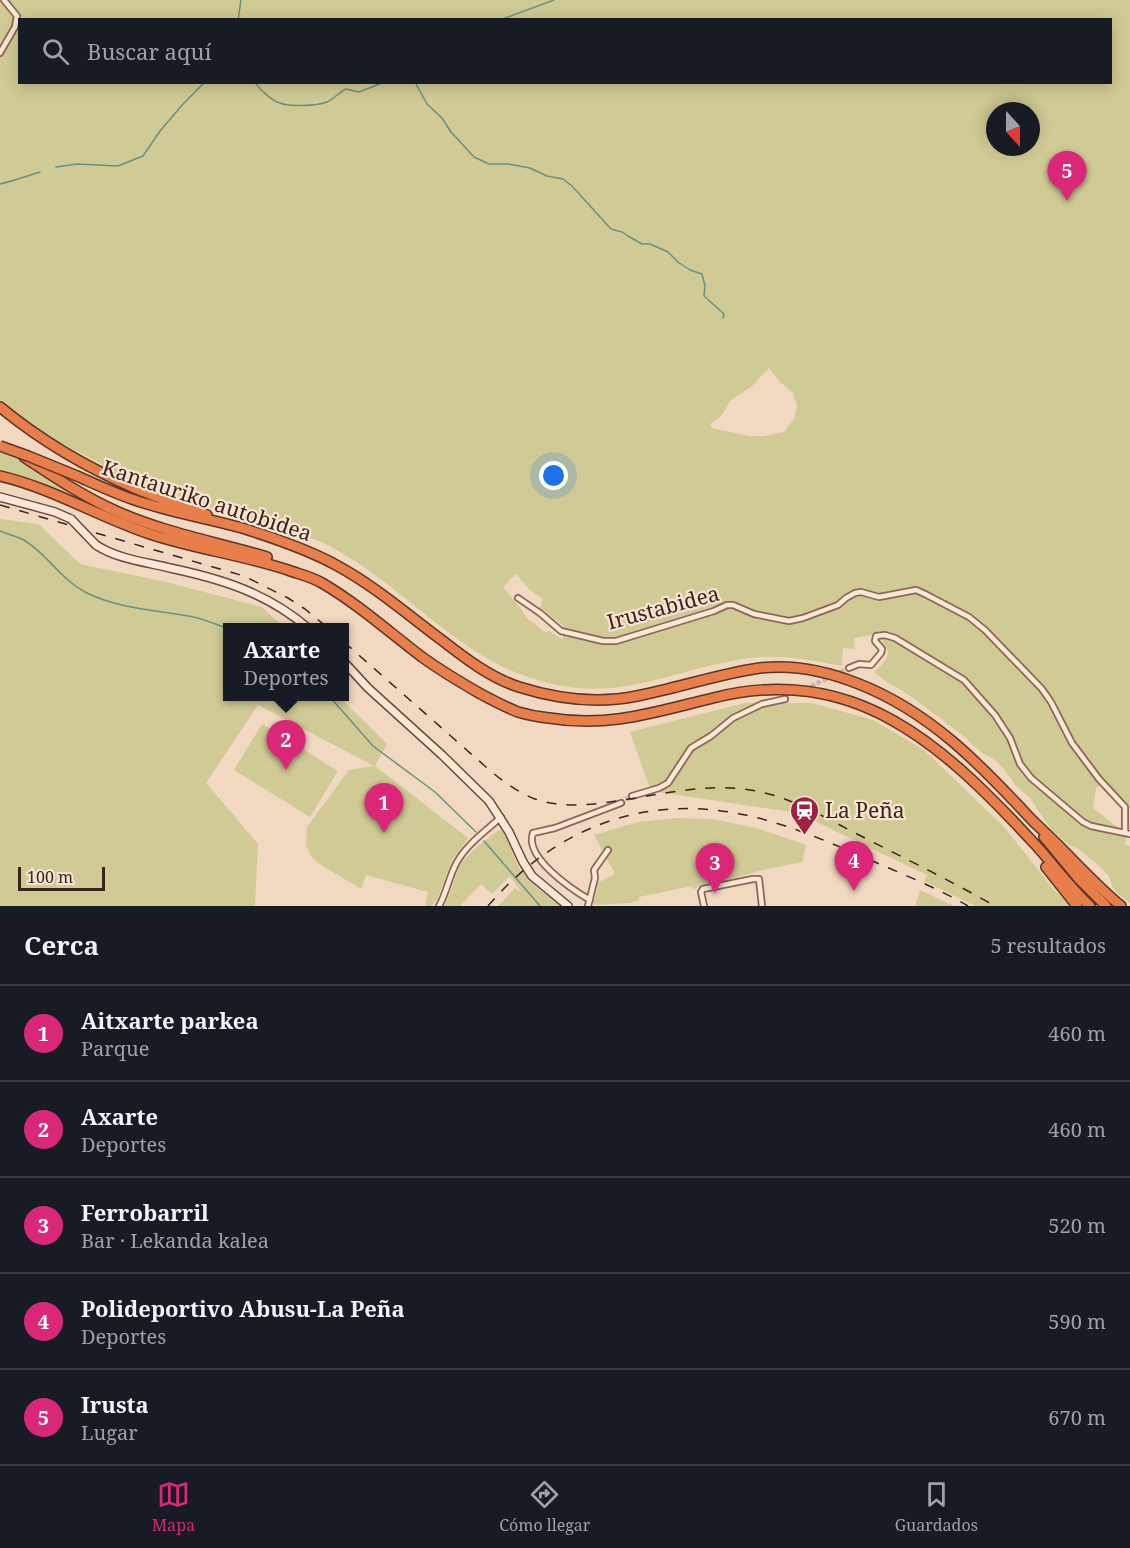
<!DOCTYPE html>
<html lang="es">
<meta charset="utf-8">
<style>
:root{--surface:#171b24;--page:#242831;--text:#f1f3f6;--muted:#9ea1a6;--line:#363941;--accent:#db2777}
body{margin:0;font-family:"Noto Serif",serif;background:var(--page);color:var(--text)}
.compass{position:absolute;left:986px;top:102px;width:54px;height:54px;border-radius:50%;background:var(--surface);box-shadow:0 3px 15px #0003;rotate:159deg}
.scale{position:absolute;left:18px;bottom:15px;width:87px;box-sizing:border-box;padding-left:6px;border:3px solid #3b241c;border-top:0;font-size:16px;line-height:21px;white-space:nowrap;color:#3b241c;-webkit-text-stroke:4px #f8e4d1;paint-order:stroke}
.you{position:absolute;left:554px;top:476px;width:21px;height:21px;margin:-15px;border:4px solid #fff;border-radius:50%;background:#1a73e8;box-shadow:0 0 0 9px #1a73e833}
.badge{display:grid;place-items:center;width:39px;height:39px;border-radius:50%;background:var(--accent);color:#fff;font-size:20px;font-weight:700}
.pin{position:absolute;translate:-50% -50px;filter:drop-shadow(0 2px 3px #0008)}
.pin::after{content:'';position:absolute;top:32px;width:21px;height:18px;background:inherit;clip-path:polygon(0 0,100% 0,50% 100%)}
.popup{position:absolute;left:223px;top:623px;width:126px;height:78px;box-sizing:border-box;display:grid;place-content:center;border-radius:0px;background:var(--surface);filter:drop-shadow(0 2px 4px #0005);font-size:20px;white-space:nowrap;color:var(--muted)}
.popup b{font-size:22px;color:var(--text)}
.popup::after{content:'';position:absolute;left:50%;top:100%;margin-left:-12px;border:12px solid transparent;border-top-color:var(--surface)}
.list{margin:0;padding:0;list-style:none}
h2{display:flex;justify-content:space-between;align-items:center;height:78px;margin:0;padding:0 24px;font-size:26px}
h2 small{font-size:20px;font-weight:400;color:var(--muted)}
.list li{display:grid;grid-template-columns:39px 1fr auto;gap:18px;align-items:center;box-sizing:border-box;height:96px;padding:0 24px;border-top:2px solid var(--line)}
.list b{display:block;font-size:22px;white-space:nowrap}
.list p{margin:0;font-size:20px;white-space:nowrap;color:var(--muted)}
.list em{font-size:20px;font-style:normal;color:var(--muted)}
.icon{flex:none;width:33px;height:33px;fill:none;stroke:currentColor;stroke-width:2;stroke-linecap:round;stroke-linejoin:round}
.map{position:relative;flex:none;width:1130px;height:906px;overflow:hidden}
.search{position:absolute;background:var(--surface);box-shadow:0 3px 15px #0003;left:18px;right:18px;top:18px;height:66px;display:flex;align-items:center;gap:15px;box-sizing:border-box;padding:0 21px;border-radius:0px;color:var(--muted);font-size:22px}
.sheet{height:558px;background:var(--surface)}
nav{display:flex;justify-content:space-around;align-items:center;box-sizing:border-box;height:84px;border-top:2px solid var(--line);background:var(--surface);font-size:16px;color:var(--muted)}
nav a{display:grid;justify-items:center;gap:3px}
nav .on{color:var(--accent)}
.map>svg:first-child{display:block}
</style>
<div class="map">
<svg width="1130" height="906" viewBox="0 0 1130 906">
<rect width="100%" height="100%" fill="#f1d8c1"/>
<path fill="#d0ca94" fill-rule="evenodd" d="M0,0H1130V806L1106,783L1096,788L1093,808L1120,829V835L1126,837L1125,844L1130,846V903L1118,894L1113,888L1109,876L1097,864L1077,848L1070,846L1051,829L1029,797L1015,785L1004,769L995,760L982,753L966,738L936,715L903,691L885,681L874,672C892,655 892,653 877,634L854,638L855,649L843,648L842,666C812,660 780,654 750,658C691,665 637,694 577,688C488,679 439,621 371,572C358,562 342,553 328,545C317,539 304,537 293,533C265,523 237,515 209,507C182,499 155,491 130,479C112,471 95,460 77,451C68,446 57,442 48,436C31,426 15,413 0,400ZM20,20H1110V82H20ZM995,111H1031V147H995ZM769,368L780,382L793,393L797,406L794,419L784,432L764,436H749L712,428L710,424L721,416L731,400L752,386ZM516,574L529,589L543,599L540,608L563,625V640L549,631L544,632L526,617L522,610L503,587Z
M0,451L16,456L97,509L0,472Z
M0,519L38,524L80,564L166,582L262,607L283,627L228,628V696L340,697L341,699L387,744L375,766L468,838L452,860L438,897L432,906H425L428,892L366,875L361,889L318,863L311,856L306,845L307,827L349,770L374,766L258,705L206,783L258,844L255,906H0Z
M745,703H812L873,720L924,750L1004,827L1051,886L1070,906H975L924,881L927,875L798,813L651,791L630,732Z
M262,724L338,771L310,817L234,770Z
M676,818L713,819L760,829L806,845L802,862L763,870L693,889L692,886L639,897V900L630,903L593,905L599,882L615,874L594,835L638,822Z
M499,830L502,831L505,835L520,870L538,888L560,906H498L515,888L523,894L510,876L492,894L481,884L460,906H444C451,895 453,882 458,870C463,856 487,839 499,830Z
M920,890L954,906H915Z"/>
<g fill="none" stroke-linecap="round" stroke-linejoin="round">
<path stroke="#6a927f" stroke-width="1.5" d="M238,20L241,0
M500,20L554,0
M255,82C259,89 272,101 280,103C290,107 316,106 327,102C333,100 339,92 346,89L359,92L382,83L389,82
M415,82L427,104L442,118L451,132L474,157L489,164H508L530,168L547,176L563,179L572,186L611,229L622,232L628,236L642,244H650L668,252L678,262L690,270L702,274L705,286L704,296L724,314L723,318
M56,167L77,164L118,166L143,156L160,131L183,104L205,82
M0,184C14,181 27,176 40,172
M0,531C7,534 15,536 22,539C46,552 60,579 85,592C118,609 157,610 193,617C204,619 216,624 228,629
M329,696L373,746L435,792L476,832
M484,841L540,906"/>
<path stroke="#cdb4a0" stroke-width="4.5" stroke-dasharray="4.5 2" stroke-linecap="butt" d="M805,689L849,668
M621,803L632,796"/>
<defs>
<path id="street" d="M0,53L15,27L17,16L4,0
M518,598L540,613L561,631L603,641H616L714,611L727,605H733L754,614L789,621L803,618L838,605L846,598L855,593L861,592L879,597L916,590L925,594L969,617L985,630L1042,689L1051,702L1072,743L1099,779L1125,807V832
M849,668L859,664L871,665L881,653L882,649L875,641L876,636L885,635L895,638L964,680L995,715L1010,738L1020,764L1031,778L1083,822L1091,826L1130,834
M632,796L659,788L668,783L691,748L711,736L733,718L762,704L785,699
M590,900C571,889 524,857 533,833L555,828L621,803
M439,906C447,892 449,876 457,862C467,844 486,831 501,817
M588,906L595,878L594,870L608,850
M704,906L701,892L703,889L753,879H759L762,906"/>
<path id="secondary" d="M0,497L55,512L71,519
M96,545C117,559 146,562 170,568C222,579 267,593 308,628
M344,662L368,688L442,755L489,801L509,832L523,862L532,876L568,906"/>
<path id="highway" d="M0,407C40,440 86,467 134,488C157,498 183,506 207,515
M24,457C53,476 84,497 116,511C165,533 217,542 267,557
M0,476C52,488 99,517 150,534C195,549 243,555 288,570C299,574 312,577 322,583C358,604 389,632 422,657C440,670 460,682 479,693C492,700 505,707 518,712C528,715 539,717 549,718C609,728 655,712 713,698C854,662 943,745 1032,841C1052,862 1068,886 1090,906
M77,476C95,484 114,493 132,499C168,512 206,518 242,528C274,538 307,549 336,565C375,586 408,615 443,641C466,659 491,678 519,687C557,699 598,704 637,696C678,688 718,674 760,668C794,664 827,671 859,684C930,712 980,764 1031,819C1039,827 1048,835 1057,844C1078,865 1098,887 1121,906
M1044,837L1078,878L1106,906
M1046,867L1077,906"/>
</defs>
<use href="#street" stroke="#8c6757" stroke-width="8"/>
<use href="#secondary" stroke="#6e483a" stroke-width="10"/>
<use href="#highway" stroke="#5a362b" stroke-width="12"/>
<use href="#street" stroke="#fbe7d5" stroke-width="4.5"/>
<use href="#secondary" stroke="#fbe7d5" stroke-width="7"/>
<use href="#highway" stroke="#e87f4a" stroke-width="9"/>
<path stroke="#3b241c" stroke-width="1.5" stroke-dasharray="10 10" stroke-linecap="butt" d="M0,505L244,576L288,598L305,609L328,628
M344,642L486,767C501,780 517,792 535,799C562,808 590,805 617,801C664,794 714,781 761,792C797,800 829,820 861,836C906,859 951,881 995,906
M488,906C553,830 641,794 740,814C782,822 822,839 861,856C897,872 934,886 968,906"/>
<defs>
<path id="secondary-bridge" d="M71,519L96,545"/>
<path id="highway-bridge" d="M0,446L28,456L77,476"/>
</defs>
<use href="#secondary-bridge" stroke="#6e483a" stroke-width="10" stroke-linecap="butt"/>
<use href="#highway-bridge" stroke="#5a362b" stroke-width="12" stroke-linecap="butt"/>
<use href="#secondary-bridge" stroke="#fbe7d5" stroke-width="7"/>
<use href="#highway-bridge" stroke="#e87f4a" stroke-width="9"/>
</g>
<defs>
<symbol id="station-pin" viewBox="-11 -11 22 30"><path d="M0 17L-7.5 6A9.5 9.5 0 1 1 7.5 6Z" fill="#a02240" stroke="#f8e4d1"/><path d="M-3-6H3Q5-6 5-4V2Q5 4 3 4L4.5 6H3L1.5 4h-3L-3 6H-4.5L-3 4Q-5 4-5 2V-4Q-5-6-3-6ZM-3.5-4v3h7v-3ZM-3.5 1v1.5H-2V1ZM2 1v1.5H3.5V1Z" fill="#fff"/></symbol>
</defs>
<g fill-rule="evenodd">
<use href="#station-pin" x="788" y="794" width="33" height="45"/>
</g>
<g text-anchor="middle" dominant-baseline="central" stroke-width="4.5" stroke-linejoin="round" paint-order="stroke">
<g font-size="21" fill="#3b241c" stroke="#f8e4d1">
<text transform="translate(207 500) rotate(18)">Kantauriko autobidea</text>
<text transform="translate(663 607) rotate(-15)">Irustabidea</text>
</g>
<g font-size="21" fill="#3b241c" stroke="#f8e4d1" text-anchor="start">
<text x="825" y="810">La Peña</text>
</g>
</g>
</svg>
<svg class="compass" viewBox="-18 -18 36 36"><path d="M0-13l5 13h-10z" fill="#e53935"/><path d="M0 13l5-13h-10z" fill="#9ea1a6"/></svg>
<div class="scale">100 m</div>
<div class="you"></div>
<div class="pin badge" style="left:384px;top:833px">1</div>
<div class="pin badge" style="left:286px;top:770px">2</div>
<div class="popup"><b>Axarte</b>Deportes</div>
<div class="pin badge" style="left:715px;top:893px">3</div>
<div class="pin badge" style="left:854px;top:891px">4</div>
<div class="pin badge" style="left:1067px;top:201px">5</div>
<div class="search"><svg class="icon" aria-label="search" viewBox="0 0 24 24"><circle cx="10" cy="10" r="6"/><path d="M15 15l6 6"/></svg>Buscar aquí</div>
</div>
<section class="sheet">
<h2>Cerca<small>5 resultados</small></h2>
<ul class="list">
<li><span class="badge">1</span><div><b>Aitxarte parkea</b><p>Parque</p></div><em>460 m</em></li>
<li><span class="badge">2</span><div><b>Axarte</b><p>Deportes</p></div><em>460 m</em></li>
<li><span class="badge">3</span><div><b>Ferrobarril</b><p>Bar · Lekanda kalea</p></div><em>520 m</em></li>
<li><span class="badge">4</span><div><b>Polideportivo Abusu-La Peña</b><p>Deportes</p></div><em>590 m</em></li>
<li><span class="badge">5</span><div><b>Irusta</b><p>Lugar</p></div><em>670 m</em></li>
</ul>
</section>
<nav>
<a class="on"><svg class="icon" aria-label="map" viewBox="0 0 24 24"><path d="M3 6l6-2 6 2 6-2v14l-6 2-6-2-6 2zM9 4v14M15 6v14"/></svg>Mapa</a>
<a><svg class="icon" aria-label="directions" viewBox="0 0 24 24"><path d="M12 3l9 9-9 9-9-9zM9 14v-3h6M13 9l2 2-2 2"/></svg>Cómo llegar</a>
<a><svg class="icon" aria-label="saved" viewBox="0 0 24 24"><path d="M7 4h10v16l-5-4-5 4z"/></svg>Guardados</a>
</nav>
